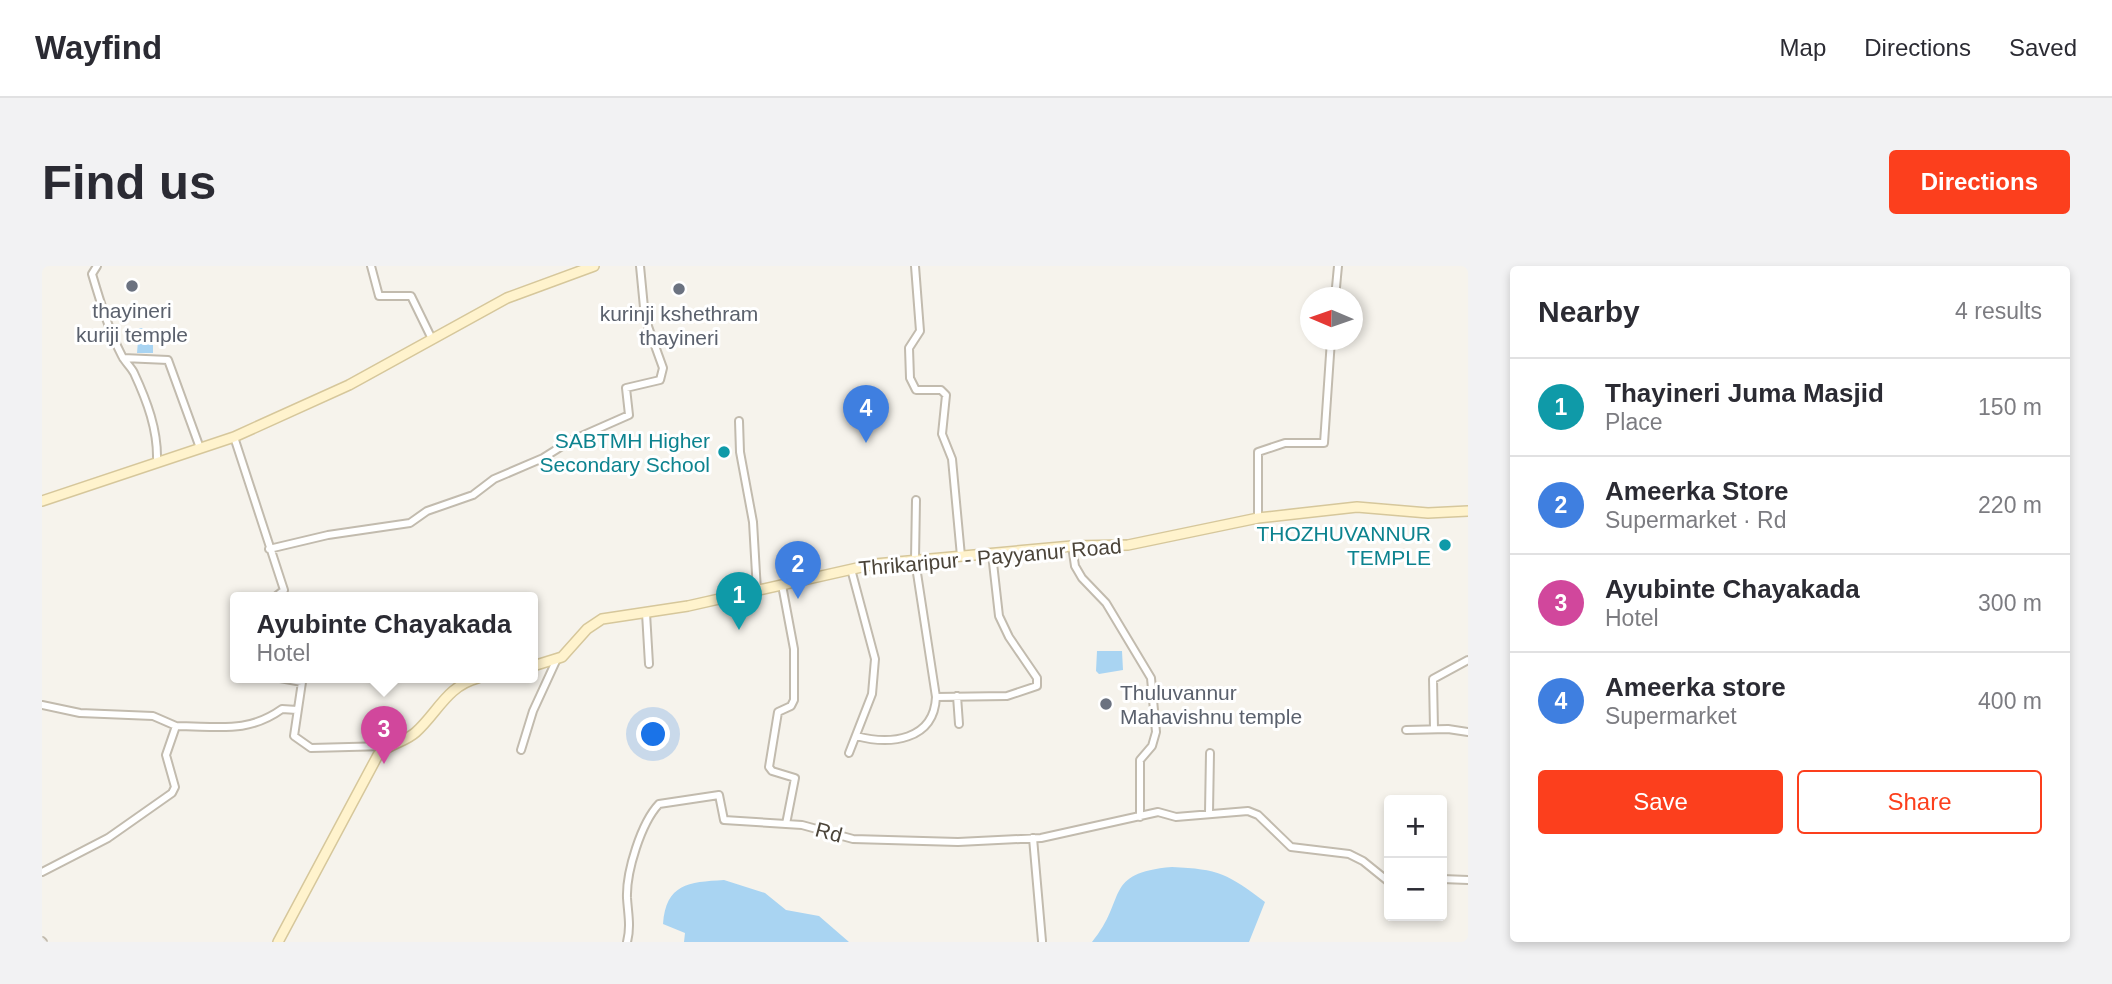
<!DOCTYPE html>
<meta charset="utf-8">
<style>
:root{--surface:#fff;--page:#f2f2f3;--text:#2b2b33;--muted:#7c7c81;--line:#e1e1e2;--accent:#fc3f1d}
body{margin:0;font-family:Arial,sans-serif;background:var(--page);color:var(--text)}
.controls{position:absolute;right:21px;bottom:21px;display:grid;overflow:hidden;border-radius:7px;box-shadow:0 4px 10px #0003}
.controls button{width:63px;height:63px;display:grid;place-items:center;padding:0;border:0;border-bottom:2px solid var(--line);background:var(--surface);color:var(--text);font:35px sans-serif}
.compass{position:absolute;left:1258px;top:21px;width:63px;height:63px;border-radius:50%;background:var(--surface);box-shadow:0 4px 10px #0003;rotate:272deg}
.you{position:absolute;left:612px;top:469px;width:24px;height:24px;margin:-18px;border:5px solid #fff;border-radius:50%;background:#1a73e8;box-shadow:0 0 0 10px #1a73e833}
.badge{display:grid;place-items:center;width:46px;height:46px;border-radius:50%;background:var(--accent);color:#fff;font-size:23px;font-weight:700}
.pin{position:absolute;translate:-50% -58px;filter:drop-shadow(0 2px 4px #0008)}
.pin::after{content:'';position:absolute;top:37px;width:24px;height:21px;background:inherit;clip-path:polygon(0 0,100% 0,50% 100%)}
.popup{position:absolute;left:188px;top:326px;width:308px;height:91px;box-sizing:border-box;display:grid;place-content:center;border-radius:7px;background:var(--surface);filter:drop-shadow(0 2px 5px #0005);font-size:23px;white-space:nowrap;color:var(--muted)}
.popup b{font-size:26px;color:var(--text)}
.popup::after{content:'';position:absolute;left:50%;top:100%;margin-left:-14px;border:14px solid transparent;border-top-color:var(--surface)}
.list{margin:0;padding:0;list-style:none}
h2{display:flex;justify-content:space-between;align-items:center;height:91px;margin:0;padding:0 28px;font-size:30px}
h2 small{font-size:23px;font-weight:400;color:var(--muted)}
.list li{display:grid;grid-template-columns:46px 1fr auto;gap:21px;align-items:center;box-sizing:border-box;height:98px;padding:0 28px;border-top:2px solid var(--line)}
.list b{display:block;font-size:26px;white-space:nowrap}
.list p{margin:0;font-size:23px;white-space:nowrap;color:var(--muted)}
.list em{font-size:23px;font-style:normal;color:var(--muted)}
.actions{display:flex;gap:14px;padding:21px 28px}
.actions a{flex:1;padding:16px 0;border:2px solid var(--accent);border-radius:7px;text-align:center;font-size:24px;color:var(--accent)}
.actions .main{background:var(--accent);color:#fff}
.map{position:relative;flex:none;width:1426px;height:676px;overflow:hidden;border-radius:7px}
header{display:flex;align-items:center;gap:42px;box-sizing:border-box;height:98px;padding:0 35px;background:var(--surface);border-bottom:2px solid var(--line)}
header strong{font-size:33px}
nav{display:flex;gap:38px;margin-inline-start:auto;font-size:24px}
.intro{display:flex;align-items:center;justify-content:space-between;box-sizing:border-box;height:168px;padding:0 42px}
h1{margin:0;font-size:49px}
.button{padding:18px 32px;border-radius:7px;background:var(--accent);color:#fff;font-size:24px;font-weight:700}
main{display:flex;gap:42px;padding:0 42px}
aside{flex:1;background:var(--surface);border-radius:7px;box-shadow:0 4px 10px #0003}
.map>svg:first-child{display:block}
</style>
<header>
<strong>Wayfind</strong>
<nav><a>Map</a><a>Directions</a><a>Saved</a></nav>
</header>
<div class="intro"><h1>Find us</h1><a class="button">Directions</a></div>
<main>
<div class="map">
<svg width="1426" height="676" viewBox="0 0 1426 676">
<rect width="100%" height="100%" fill="#f6f3ec"/>
<path fill="#a9d4f2" d="M97,62H104L105,73L111,75V87H95Z
M1055,385H1080L1081,404L1057,408L1054,405Z
M1130,601C1177,603 1186,608 1223,636L1207,676H1050C1086,633 1060,607 1130,601Z
M682,614L723,627L744,644L777,650L807,676H642L643,667L621,658C624,618 646,616 682,614Z"/>
<g fill="none" stroke-linecap="round" stroke-linejoin="round">
<defs>
<path id="street" d="M55,0L50,8C58,35 67,65 80,90C83,96 89,101 92,107C105,135 116,164 115,195
M329,0L337,30H369L389,71
M873,0L878,65L867,82L868,112L874,124H899L904,129L900,168L910,193L919,290
M1293,32L1296,0
M81,92L126,94L158,182
M697,155L698,186L711,256L715,325
M192,171L242,324L232,332
M874,234L873,294L894,431L965,430L995,420V412L967,371L957,350L950,288
M1216,252V186L1243,177H1282L1289,74
M1030,280L1033,300L1040,312L1064,337L1109,412L1114,466L1110,480L1098,494V551
M227,283L286,269L368,257L385,245L431,229L452,213L501,192L528,175L587,149L584,122L618,114L621,102L603,52L598,0
M740,319L752,383V434L749,440L736,446L727,501L730,505L753,512L744,558L760,559L811,573L916,576L999,572L1116,546L1134,551L1206,545L1216,549L1249,581L1307,588L1321,595L1347,616
M604,347L607,398
M238,412L260,416L252,470L269,482L345,480
M915,430L917,458
M0,439L38,447L111,450L134,460L124,489L133,521L130,527L66,572L0,606
M134,460C176,460 205,468 240,443L255,444
M1392,463L1391,413L1426,394
M1364,464L1406,463L1426,466
M814,470C848,479 892,475 894,431
M479,484L491,445L514,395
M807,487L830,428L833,393L809,303
M1167,547L1168,487
M991,572L1000,675
M1400,613L1426,614
M0,675L1,676
M585,676C589,660 586,648 585,632C584,606 599,557 617,538L677,529L682,554L744,558"/>
<path id="secondary" d="M0,235L192,171L307,119L465,32L552,0
M491,400L520,391L545,363L560,353L646,340L833,298L1030,280L1086,279L1216,252L1315,241L1386,247L1426,245
M236,676L336,489C347,477 362,477 374,466C396,446 405,420 436,412"/>
</defs>
<use href="#street" stroke="#c2bbae" stroke-width="10"/>
<use href="#secondary" stroke="#d6c79b" stroke-width="12"/>
<use href="#street" stroke="#fff" stroke-width="6"/>
<use href="#secondary" stroke="#fff3cd" stroke-width="9"/>
</g>
<g fill="#6b7280" stroke="#fff" stroke-width="2.5">
<circle cx="90" cy="20" r="7"/>
<circle cx="637" cy="23" r="7"/>
<circle cx="1064" cy="438" r="7"/>
</g>
<g fill="#0f9aa8" stroke="#fff" stroke-width="2.5">
<circle cx="682" cy="186" r="7"/>
<circle cx="1403" cy="279" r="7"/>
</g>
<g text-anchor="middle" dominant-baseline="central" stroke-width="6" stroke-linejoin="round" paint-order="stroke">
<g font-size="21" fill="#5b616d" stroke="#fff">
<text x="90" y="44">thayineri<tspan x="90" dy="24">kuriji temple</tspan></text>
<text x="637" y="47">kurinji kshethram<tspan x="637" dy="24">thayineri</tspan></text>
<text x="1078" y="426" text-anchor="start">Thuluvannur<tspan x="1078" dy="24">Mahavishnu temple</tspan></text>
</g>
<g font-size="21" fill="#0d838f" stroke="#fff" text-anchor="end">
<text x="668" y="174">SABTMH Higher<tspan x="668" dy="24">Secondary School</tspan></text>
<text x="1389" y="267">THOZHUVANNUR<tspan x="1389" dy="24">TEMPLE</tspan></text>
</g>
<g font-size="21" fill="#4b4439" stroke="#fff">
<text transform="translate(948 291) rotate(-5)">Thrikaripur - Payyanur Road</text>
<text transform="translate(787 566) rotate(15)">Rd</text>
</g>
</g>
</svg>
<div class="controls">
<button>+</button>
<button>−</button>
</div>
<svg class="compass" viewBox="-18 -18 36 36"><path d="M0-13l5 13h-10z" fill="#e53935"/><path d="M0 13l5-13h-10z" fill="#7c7c81"/></svg>
<div class="you"></div>
<div class="pin badge" style="left:697px;top:364px;background:#0f9aa8">1</div>
<div class="pin badge" style="left:756px;top:333px;background:#3f7fe0">2</div>
<div class="pin badge" style="left:342px;top:498px;background:#d1479c">3</div>
<div class="popup"><b>Ayubinte Chayakada</b>Hotel</div>
<div class="pin badge" style="left:824px;top:177px;background:#3f7fe0">4</div>
</div>
<aside>
<h2>Nearby<small>4 results</small></h2>
<ul class="list">
<li><span class="badge" style="background:#0f9aa8">1</span><div><b>Thayineri Juma Masjid</b><p>Place</p></div><em>150 m</em></li>
<li><span class="badge" style="background:#3f7fe0">2</span><div><b>Ameerka Store</b><p>Supermarket · Rd</p></div><em>220 m</em></li>
<li><span class="badge" style="background:#d1479c">3</span><div><b>Ayubinte Chayakada</b><p>Hotel</p></div><em>300 m</em></li>
<li><span class="badge" style="background:#3f7fe0">4</span><div><b>Ameerka store</b><p>Supermarket</p></div><em>400 m</em></li>
</ul>
<div class="actions"><a class="main">Save</a><a>Share</a></div>
</aside>
</main>
